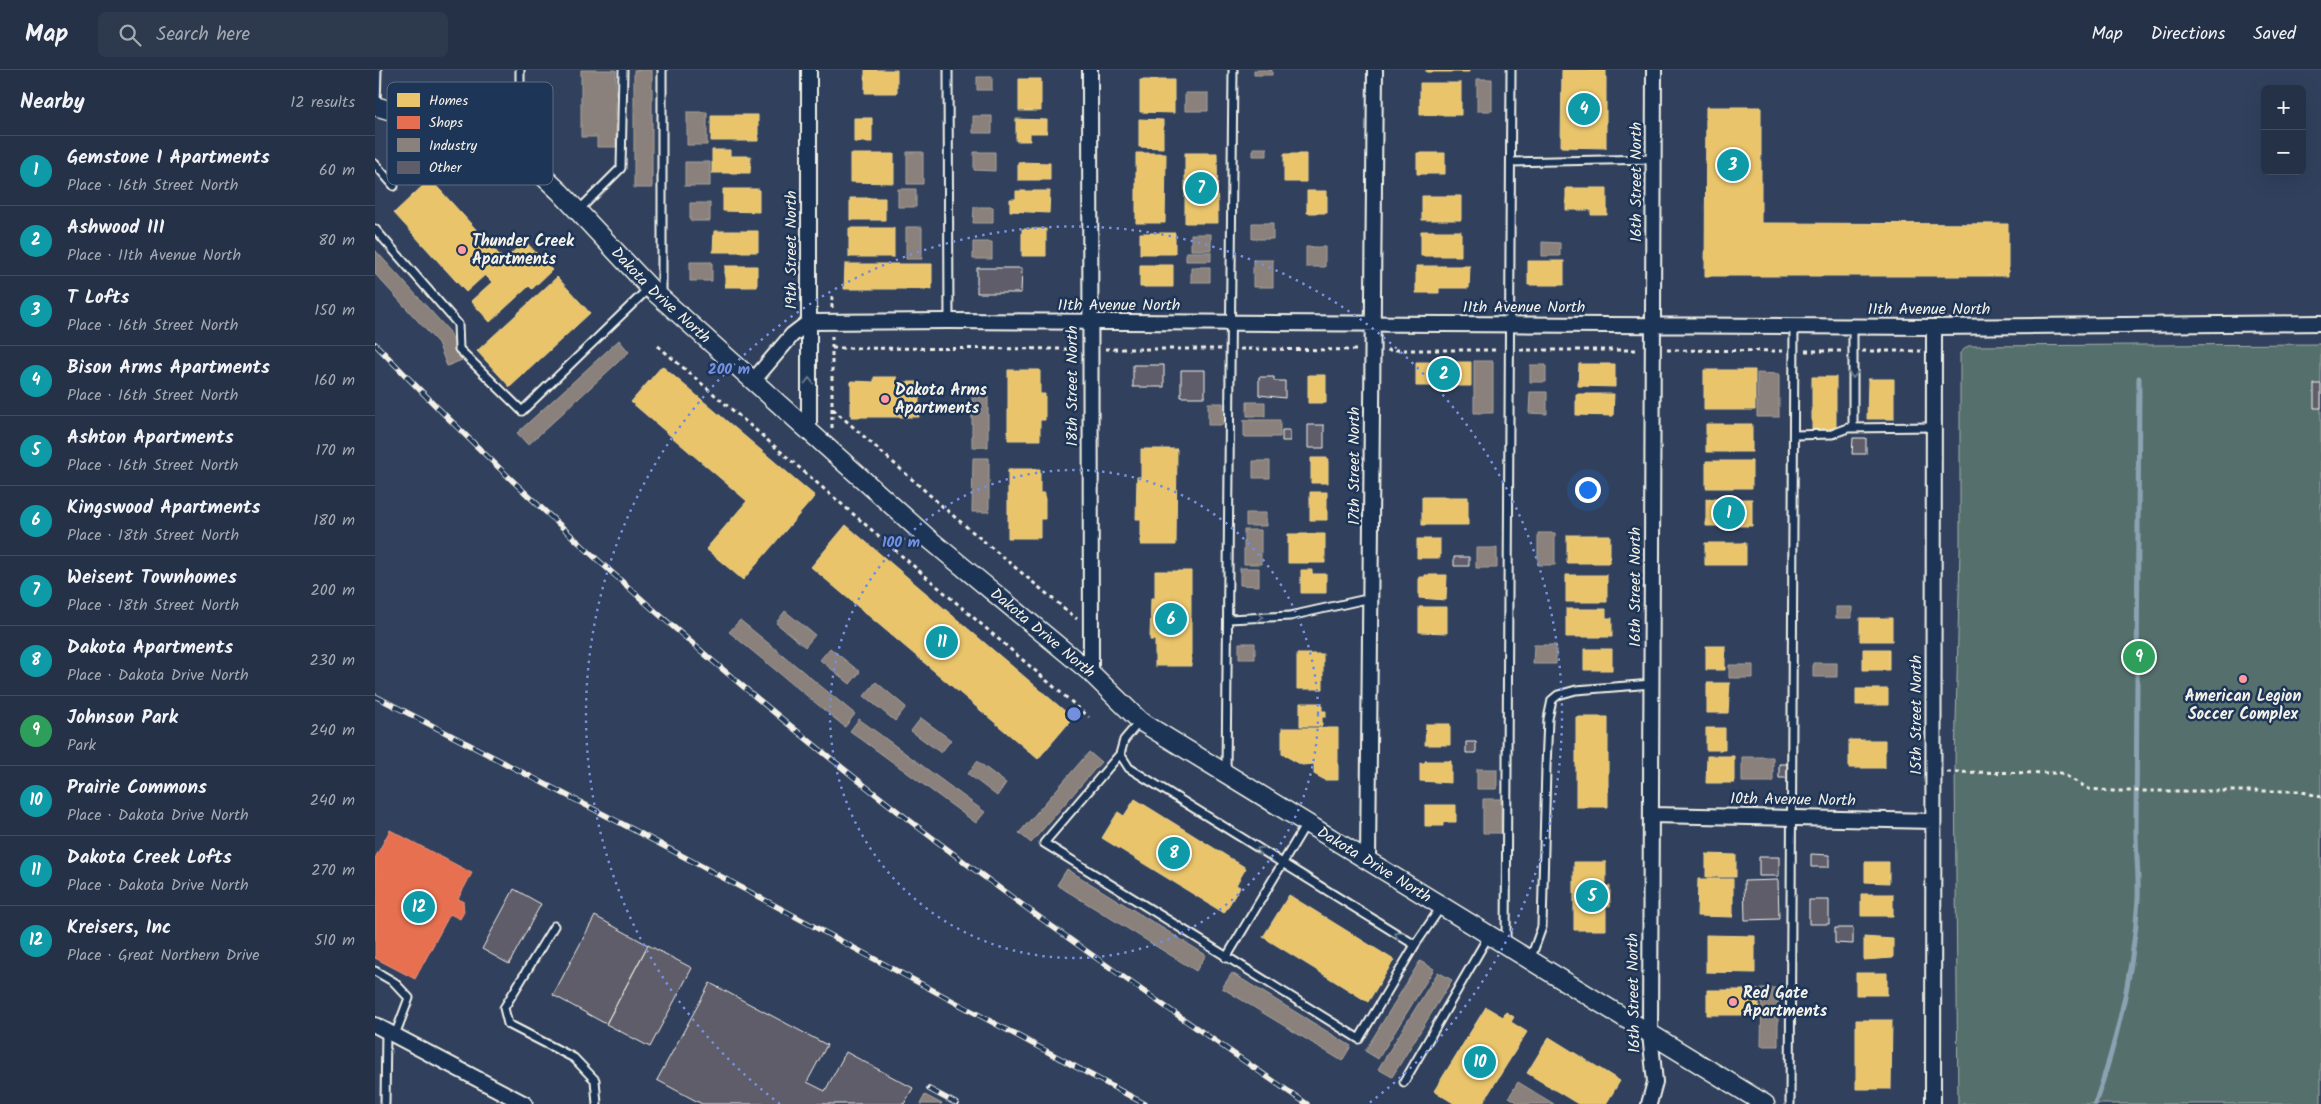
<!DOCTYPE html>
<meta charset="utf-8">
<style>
:root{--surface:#253146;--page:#2d394d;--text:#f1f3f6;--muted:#a3a9b3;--line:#424c5f;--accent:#8abfa5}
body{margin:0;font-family:Kalam,sans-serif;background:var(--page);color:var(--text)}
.controls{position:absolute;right:15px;top:15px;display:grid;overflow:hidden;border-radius:8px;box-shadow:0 5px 20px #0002}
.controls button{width:45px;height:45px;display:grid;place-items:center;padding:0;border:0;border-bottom:1px solid var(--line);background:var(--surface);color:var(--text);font:25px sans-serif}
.you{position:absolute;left:1212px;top:419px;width:18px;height:18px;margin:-12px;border:4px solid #fff;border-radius:50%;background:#1a73e8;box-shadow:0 0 0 8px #1a73e833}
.badge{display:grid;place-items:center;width:32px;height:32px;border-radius:50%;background:var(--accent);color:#fff;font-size:16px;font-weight:700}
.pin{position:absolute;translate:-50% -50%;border:2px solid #fff;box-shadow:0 1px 5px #0006}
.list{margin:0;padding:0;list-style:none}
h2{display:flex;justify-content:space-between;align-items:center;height:65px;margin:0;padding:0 20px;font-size:21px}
h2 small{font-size:16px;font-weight:400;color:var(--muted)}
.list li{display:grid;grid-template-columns:32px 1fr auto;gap:15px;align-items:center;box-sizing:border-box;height:70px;padding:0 20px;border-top:1px solid var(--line)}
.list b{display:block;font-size:19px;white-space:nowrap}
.list p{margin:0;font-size:16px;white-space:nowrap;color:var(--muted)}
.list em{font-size:16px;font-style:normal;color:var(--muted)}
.icon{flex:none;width:28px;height:28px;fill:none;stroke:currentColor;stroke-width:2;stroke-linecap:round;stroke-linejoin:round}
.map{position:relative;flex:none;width:1946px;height:1034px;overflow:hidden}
header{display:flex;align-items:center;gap:30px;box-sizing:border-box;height:70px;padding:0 25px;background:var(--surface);border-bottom:1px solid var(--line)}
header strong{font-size:24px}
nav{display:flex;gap:28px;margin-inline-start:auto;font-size:18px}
.search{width:350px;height:45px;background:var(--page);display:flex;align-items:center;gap:12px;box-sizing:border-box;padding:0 18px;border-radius:8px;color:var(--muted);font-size:19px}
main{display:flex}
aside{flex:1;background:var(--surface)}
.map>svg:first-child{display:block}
</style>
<header>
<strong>Map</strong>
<div class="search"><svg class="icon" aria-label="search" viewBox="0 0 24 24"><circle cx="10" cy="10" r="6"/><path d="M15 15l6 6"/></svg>Search here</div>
<nav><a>Map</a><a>Directions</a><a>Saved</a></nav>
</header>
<main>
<aside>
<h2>Nearby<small>12 results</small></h2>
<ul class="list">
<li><span class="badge" style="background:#0f9aa8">1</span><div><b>Gemstone I Apartments</b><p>Place · 16th Street North</p></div><em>60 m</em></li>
<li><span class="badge" style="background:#0f9aa8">2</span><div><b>Ashwood III</b><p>Place · 11th Avenue North</p></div><em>80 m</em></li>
<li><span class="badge" style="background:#0f9aa8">3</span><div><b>T Lofts</b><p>Place · 16th Street North</p></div><em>150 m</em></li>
<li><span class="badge" style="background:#0f9aa8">4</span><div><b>Bison Arms Apartments</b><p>Place · 16th Street North</p></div><em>160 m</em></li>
<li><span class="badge" style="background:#0f9aa8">5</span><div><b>Ashton Apartments</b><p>Place · 16th Street North</p></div><em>170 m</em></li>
<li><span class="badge" style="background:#0f9aa8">6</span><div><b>Kingswood Apartments</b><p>Place · 18th Street North</p></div><em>180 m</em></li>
<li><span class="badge" style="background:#0f9aa8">7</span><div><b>Weisent Townhomes</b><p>Place · 18th Street North</p></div><em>200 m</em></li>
<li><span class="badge" style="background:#0f9aa8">8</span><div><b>Dakota Apartments</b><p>Place · Dakota Drive North</p></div><em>230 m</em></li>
<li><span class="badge" style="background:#2e9e5b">9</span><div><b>Johnson Park</b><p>Park</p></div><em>240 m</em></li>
<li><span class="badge" style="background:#0f9aa8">10</span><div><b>Prairie Commons</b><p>Place · Dakota Drive North</p></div><em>240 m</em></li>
<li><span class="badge" style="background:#0f9aa8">11</span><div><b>Dakota Creek Lofts</b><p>Place · Dakota Drive North</p></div><em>270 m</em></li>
<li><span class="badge" style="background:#0f9aa8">12</span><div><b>Kreisers, Inc</b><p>Place · Great Northern Drive</p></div><em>510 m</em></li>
</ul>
</aside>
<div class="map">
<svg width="1946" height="1034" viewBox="0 0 1946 1034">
<rect width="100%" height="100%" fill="#31415d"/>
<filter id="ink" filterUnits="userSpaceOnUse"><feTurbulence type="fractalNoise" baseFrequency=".02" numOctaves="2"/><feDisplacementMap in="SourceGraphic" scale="10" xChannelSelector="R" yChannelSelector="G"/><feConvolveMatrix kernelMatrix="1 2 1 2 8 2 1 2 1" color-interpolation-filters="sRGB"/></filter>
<g filter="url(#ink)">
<path fill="#556f6c" stroke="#a4b0aa" d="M1946,274V1034H1583L1580,694L1585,480V283L1593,276Z"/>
<path fill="#e9c46a" stroke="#ecd290" d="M490,0H522V23H490Z
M1051,0H1094V2H1051Z
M1187,0H1231V78L1186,77Z
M644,9H666V41H644Z
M765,10H799V43L765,42Z
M1045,13H1086V45H1045Z
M1331,37H1386V153L1633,154V206H1330Z
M336,45H383V71H336Z
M479,48H497V72H479Z
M641,49L672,50V63H655V71H641Z
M764,49L788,50V78L764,77Z
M337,80H355V86H376L375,103H337Z
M761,83H791L790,153H761Z
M810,83H842L843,153H810Z
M1042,83H1070V104H1042Z
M475,84H519V113L475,112Z
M909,84H931V112H909Z
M643,92L675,93V110H643Z
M55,109L129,190L150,171L177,200L157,219L154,216L115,252L96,231L117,212L110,205L91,222L19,143Z
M1191,118H1232V145H1216V140H1191Z
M348,119H384V142L348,141Z
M641,121H675L674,143L635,141V129H641Z
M932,121H952V143H932Z
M1047,126H1086V150H1047Z
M475,128H510V150H475Z
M474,158H519V187H474Z
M647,159H671V186H647Z
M339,161H383V182H338Z
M1046,161H1086V186H1046Z
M765,163H800V184H765Z
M1153,191H1189V215H1153Z
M470,194H557V219H469Z
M765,195H798V217H765Z
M350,196H382V217H350Z
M1041,196H1095L1094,218H1064V223H1041Z
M182,207L215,243L135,317L102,281Z
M1041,292H1096V316H1041Z
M1204,294H1240V317L1203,316Z
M287,296L440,426L368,510L331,479L372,431L256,332Z
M633,300H665V324H670V350H665V370H633Z
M1329,300H1380V340H1329Z
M933,305H951V333H933Z
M499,307H522V312H544V347H476V311L499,312Z
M1437,307H1461V361H1437Z
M1493,309H1519V349H1492Z
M1201,324H1239L1238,346L1201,345Z
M1331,354H1377V382H1331Z
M766,379H802L801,475H766V449H761L762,407H766Z
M936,388H953V413H936Z
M1331,391H1377V418H1331Z
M633,399H665V423H670V449H665V468H633Z
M935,422H952V450H935Z
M1047,427H1093V455H1047Z
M1331,429H1377V456H1331Z
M471,455L698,648L663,689L436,497Z
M913,464H950V493H913Z
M1192,465H1235V493H1192Z
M1042,469H1065V488H1042Z
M1330,473H1371V495H1330Z
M926,500H937V504H951V523H926Z
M780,501H816V596H780V570H775L776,528H780Z
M1050,505H1072L1071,530L1044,528V507H1050Z
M1191,505H1232V532H1191Z
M1044,537H1072V563L1044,562Z
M1191,539H1231V548H1237V567H1191Z
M1485,548H1517V571H1485Z
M1331,576H1350V600H1331Z
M1209,579H1237V600H1209Z
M1488,579H1514V600H1488Z
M922,584H948V619H922Z
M1332,613H1355L1353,643H1332Z
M1481,619H1513V635H1481Z
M925,633H947V641H951V647H947V656H925Z
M1201,647H1233V737H1201Z
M1051,654H1075V675H1050Z
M907,658H963V710H950L939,704V694L927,695L907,684Z
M1331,658H1350V680H1331Z
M1474,670H1510V698H1474Z
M1332,686H1359V713H1331Z
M1050,691H1076V713L1045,711V693H1050Z
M760,729L871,798L861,815L865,817L849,843L727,768L743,742L749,746Z
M1050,735H1081V752H1068V756H1050Z
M1331,784L1361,785V807H1331Z
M1199,792H1231V816H1235V836H1231V860H1199Z
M1490,792H1514V813L1490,812Z
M1323,809H1358V847L1322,846Z
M1486,824H1518V846H1486Z
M914,825L1019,890L993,932L888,867Z
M1331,865L1380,866V903L1331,902Z
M1489,867L1518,869V888L1489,890Z
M1481,903H1512V925H1481Z
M1332,920H1384V945H1332Z
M1111,937L1128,947L1131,942L1139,947L1136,952L1152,962L1107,1034H1080L1059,1021Z
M1481,950H1517L1516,1019H1481Z
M1174,967L1245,1011L1231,1034H1203L1152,1003Z"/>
<path fill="#e76f51" stroke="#eb967e" d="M15,760L97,803L83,829L88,831L89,842L85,849L75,844L40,909L0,888V788Z"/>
<path fill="#8a817c" stroke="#aaa39c" d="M206,0H241V77H222V67H206Z
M259,0H277V118H259Z
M879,0H897V5H879Z
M602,7H617V20H602Z
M1102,9H1117V41H1102Z
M810,23H833V41H810Z
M312,42H332V75H312Z
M598,46H617V63H598Z
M878,78H892V86H878Z
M532,82H548V114H532Z
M599,82H620V101L599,100Z
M310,92H335V116H310Z
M523,119H541V137H523Z
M315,133H335V151H315Z
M599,137H618V153H598Z
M877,153H898V169H877Z
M531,157H547V189H531Z
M816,164H836V180H816Z
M598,172H617V189H598Z
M1167,172L1185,173V186H1167Z
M931,177H950V197H931Z
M0,180L75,262L87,290L72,296L63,273L0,204Z
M811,182H836V191H811Z
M878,190H898V217H878Z
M315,192H337V211H315Z
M816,197H835V212H816Z
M244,270L254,282L153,375L142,363Z
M1099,291H1118V343H1099Z
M1155,295H1171V312H1155Z
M1382,303L1404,304V347H1382Z
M1155,322H1172V344L1154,343Z
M597,325H613V377H597Z
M872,332H890V346H872Z
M833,333H848V355H833Z
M869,350H905V367H869Z
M598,388H614V442H597Z
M878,391H895V408H878Z
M871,443H891V456H871Z
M869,460H886V494H869Z
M1163,463H1180V495H1163Z
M1101,478H1122V498H1101Z
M865,498H884V516L865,515Z
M1461,537H1477V548H1461Z
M410,541L440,565L430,577L401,553Z
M365,550L480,644L470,657L354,562Z
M864,573H880V589H864Z
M1159,575H1181V594H1158Z
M455,578L485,602L475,614L445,590Z
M1438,593H1462V607H1438Z
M1354,595H1378V608H1354Z
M501,612L531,637L520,651L489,626Z
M546,648L576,670L566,683L536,661Z
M484,649L610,742L601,753L475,661Z
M714,682L726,692L656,773L644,763Z
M1367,687H1398V712H1367Z
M602,691L631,713L622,726L593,704Z
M1102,699H1122V719H1102Z
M1108,729H1126V763H1108Z
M692,799L831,885L821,901L682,815Z
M1045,891L1059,899L1003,989L990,981Z
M1063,902L1077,910L1017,1007L1003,999Z
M857,903L976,976L967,991L847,918Z
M1387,918H1403V976H1386Z
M1143,1012L1179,1034H1145L1134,1027Z
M550,1025L567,1034H545Z"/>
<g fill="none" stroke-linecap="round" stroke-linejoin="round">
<path stroke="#8ca2b3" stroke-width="5" d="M1720,1034C1743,968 1759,899 1763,829C1764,806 1761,783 1761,760L1764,308"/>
</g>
<path fill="#5f5d6a" stroke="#f4f1e8" d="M602,198H647L646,223H602Z
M758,295H789V317H758Z
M806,300H830V327H806Z
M884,307H899V311H910V328L884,325Z
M1939,314H1946V338H1939Z
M933,355H949V378H933Z
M907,360H915V371H907Z
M1478,368H1491V384H1477Z
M1079,487H1094V496H1079Z
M1091,672H1101V683H1091Z
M1404,694H1413V708H1404Z
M1436,784L1454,785V797H1436Z
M1384,787H1404V806H1384Z
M1403,810L1404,849L1370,850L1369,811Z
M139,819L166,834L134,894L107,879Z
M1434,830H1454V854H1434Z
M220,846L273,875L231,954L178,925Z
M1460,858H1478V874L1460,873Z
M273,875L317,898L275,977L231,954Z
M335,913L452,975L432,1012L450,1021L471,982L538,1018L529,1034H327L282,1010Z"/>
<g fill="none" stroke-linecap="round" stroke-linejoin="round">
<defs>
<path id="service" d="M573,0L574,251
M1,36L2,0
M120,74L145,29V0
M1136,92L1279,89
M0,94L19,116
M203,141L246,98L248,0
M0,159L83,254L84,279L147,341L274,218
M287,226V0
M1478,256V358
M1419,365L1457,364L1473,358L1559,357
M854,549L915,546L996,528
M765,651L749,670L745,684L754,698L1040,875L1066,837
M745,684L669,773L984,969L1040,875
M851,702L858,0
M179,856L129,938L133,954L199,988L220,1010L222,1034
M1131,873L1136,0
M851,888L931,754
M1155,890L1167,857L1171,697L1173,649L1177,630L1183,625L1201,620L1277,614
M0,901L19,912L34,928L20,965
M1029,1012L1114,865
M10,1034L11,961
M1415,1034L1419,255"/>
<path id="minor" d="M715,0L716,603
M378,311L417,265L434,252L574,251L1559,257L1946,253
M434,360V0
M1276,745L1558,751
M993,792L1000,0
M0,955L150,1034
M1274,1034L1280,1012L1275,964L1279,0
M1558,1034L1559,257"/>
<g id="tertiary">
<path id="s1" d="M0,36L109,68L154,93L185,122L275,218L553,468L716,603L765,651L1390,1034"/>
</g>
</defs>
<use href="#service" stroke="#f4f1e8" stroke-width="11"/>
<use href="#minor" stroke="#f4f1e8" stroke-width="18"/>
<use href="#tertiary" stroke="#f4f1e8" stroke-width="21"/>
<path stroke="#f4f1e8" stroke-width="3" stroke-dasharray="4 4" stroke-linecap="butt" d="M457,238V225
M457,266V360
M283,276L714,647
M457,278L701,279
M730,279H846
M865,279L984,280
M1012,280H1124
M1145,280H1264
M1292,280L1409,281
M1430,281H1469
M1487,281H1546
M458,339L575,443L702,549
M1572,702L1686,703L1714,719L1738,721H1924L1946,727"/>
<use href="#service" stroke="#1d3557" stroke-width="7"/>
<use href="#minor" stroke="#1d3557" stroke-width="14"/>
<use href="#tertiary" stroke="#1d3557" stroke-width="18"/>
<defs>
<path id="rail" d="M0,274C136,415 281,547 433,670C593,801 762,918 932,1034
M0,626L257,759L770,1034
M554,1019L582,1034"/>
</defs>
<use href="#rail" stroke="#f4f1e8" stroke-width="5.5"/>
<use href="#rail" stroke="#1d3557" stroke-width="4" stroke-dasharray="11" stroke-linecap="butt"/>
</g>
<defs><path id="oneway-chevron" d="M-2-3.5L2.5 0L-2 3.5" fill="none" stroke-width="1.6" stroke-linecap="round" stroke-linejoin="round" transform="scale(1.25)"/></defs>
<g stroke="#68778a">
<use href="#oneway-chevron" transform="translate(1478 305) rotate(90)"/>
<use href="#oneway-chevron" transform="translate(434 311) rotate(-90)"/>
<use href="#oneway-chevron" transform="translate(885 547) rotate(-3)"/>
<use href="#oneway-chevron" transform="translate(885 780) rotate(-148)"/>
<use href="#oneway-chevron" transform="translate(1023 865) rotate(-148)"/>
</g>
</g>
<g fill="none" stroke="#738fde" stroke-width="2.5" stroke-dasharray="2.5 5">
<circle cx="699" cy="644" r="244"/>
<path d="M405 1034A488 488 0 1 1 993 1034"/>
</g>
<g fill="#ff9aa2" stroke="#1d3557" stroke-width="2">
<circle cx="87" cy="180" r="5"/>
<circle cx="510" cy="329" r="5"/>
<circle cx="1868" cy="609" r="5"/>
<circle cx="1358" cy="932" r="5"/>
</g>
<g text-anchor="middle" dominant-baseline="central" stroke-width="5" stroke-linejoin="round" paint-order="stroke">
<g font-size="16" fill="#f4f1e8" stroke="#1d3557">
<text transform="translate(1261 112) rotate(-90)">16th Street North</text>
<text transform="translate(416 180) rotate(-90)">19th Street North</text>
<text stroke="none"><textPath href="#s1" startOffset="352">Dakota Drive North</textPath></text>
<text x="744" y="235">11th Avenue North</text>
<text x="1149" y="237">11th Avenue North</text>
<text x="1554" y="239">11th Avenue North</text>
<text transform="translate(697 316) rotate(-90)">18th Street North</text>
<text transform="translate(979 396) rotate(-90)">17th Street North</text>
<text transform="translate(1260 517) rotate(-90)">16th Street North</text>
<text stroke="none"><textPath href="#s1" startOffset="862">Dakota Drive North</textPath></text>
<text transform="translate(1541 645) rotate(-90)">15th Street North</text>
<text transform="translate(1418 730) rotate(1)">10th Avenue North</text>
<text stroke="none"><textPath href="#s1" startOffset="1268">Dakota Drive North</textPath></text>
<text transform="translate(1259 923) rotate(-91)">16th Street North</text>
</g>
<g font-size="16" font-weight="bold" fill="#f4f1e8" stroke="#1d3557" text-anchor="start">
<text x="97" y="171">Thunder Creek<tspan x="97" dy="18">Apartments</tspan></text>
<text x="520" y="320">Dakota Arms<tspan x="520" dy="18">Apartments</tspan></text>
<text x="1868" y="626" text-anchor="middle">American Legion<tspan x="1868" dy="18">Soccer Complex</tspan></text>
<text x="1368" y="923">Red Gate<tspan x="1368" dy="18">Apartments</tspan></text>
</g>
</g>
<rect x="12" y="12" width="166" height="103" rx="8" fill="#1d3557" stroke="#5e6d82" stroke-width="1"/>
<rect x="22" y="23" width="23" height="14" fill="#e9c46a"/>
<rect x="22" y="46" width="23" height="13" fill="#e76f51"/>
<rect x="22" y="68" width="23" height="14" fill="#8a817c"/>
<rect x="22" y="91" width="23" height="13" fill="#5f5d6a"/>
<g font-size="14" fill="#f4f1e8">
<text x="54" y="35">Homes</text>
<text x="54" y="57">Shops</text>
<text x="54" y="80">Industry</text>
<text x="54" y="102">Other</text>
</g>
<circle cx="699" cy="644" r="8" fill="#738fde" stroke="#1d3557" stroke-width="2.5"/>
<g font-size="15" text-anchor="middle" font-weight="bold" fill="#738fde" stroke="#1d3557" stroke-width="5" stroke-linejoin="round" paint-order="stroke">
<text x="354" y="304">200 m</text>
<text x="526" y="477">100 m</text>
</g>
</svg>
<div class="controls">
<button>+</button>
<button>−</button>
</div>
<div class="you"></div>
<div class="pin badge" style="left:1354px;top:443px;background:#0f9aa8">1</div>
<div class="pin badge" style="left:1069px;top:304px;background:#0f9aa8">2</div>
<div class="pin badge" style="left:1358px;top:95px;background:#0f9aa8">3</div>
<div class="pin badge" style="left:1209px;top:39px;background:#0f9aa8">4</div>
<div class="pin badge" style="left:1217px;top:826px;background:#0f9aa8">5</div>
<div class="pin badge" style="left:796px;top:549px;background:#0f9aa8">6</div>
<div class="pin badge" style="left:826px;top:118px;background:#0f9aa8">7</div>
<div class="pin badge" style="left:799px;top:783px;background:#0f9aa8">8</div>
<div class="pin badge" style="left:1764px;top:587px;background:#2e9e5b">9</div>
<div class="pin badge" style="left:1105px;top:992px;background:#0f9aa8">10</div>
<div class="pin badge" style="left:567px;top:572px;background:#0f9aa8">11</div>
<div class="pin badge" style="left:44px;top:837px;background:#0f9aa8">12</div>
</div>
</main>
